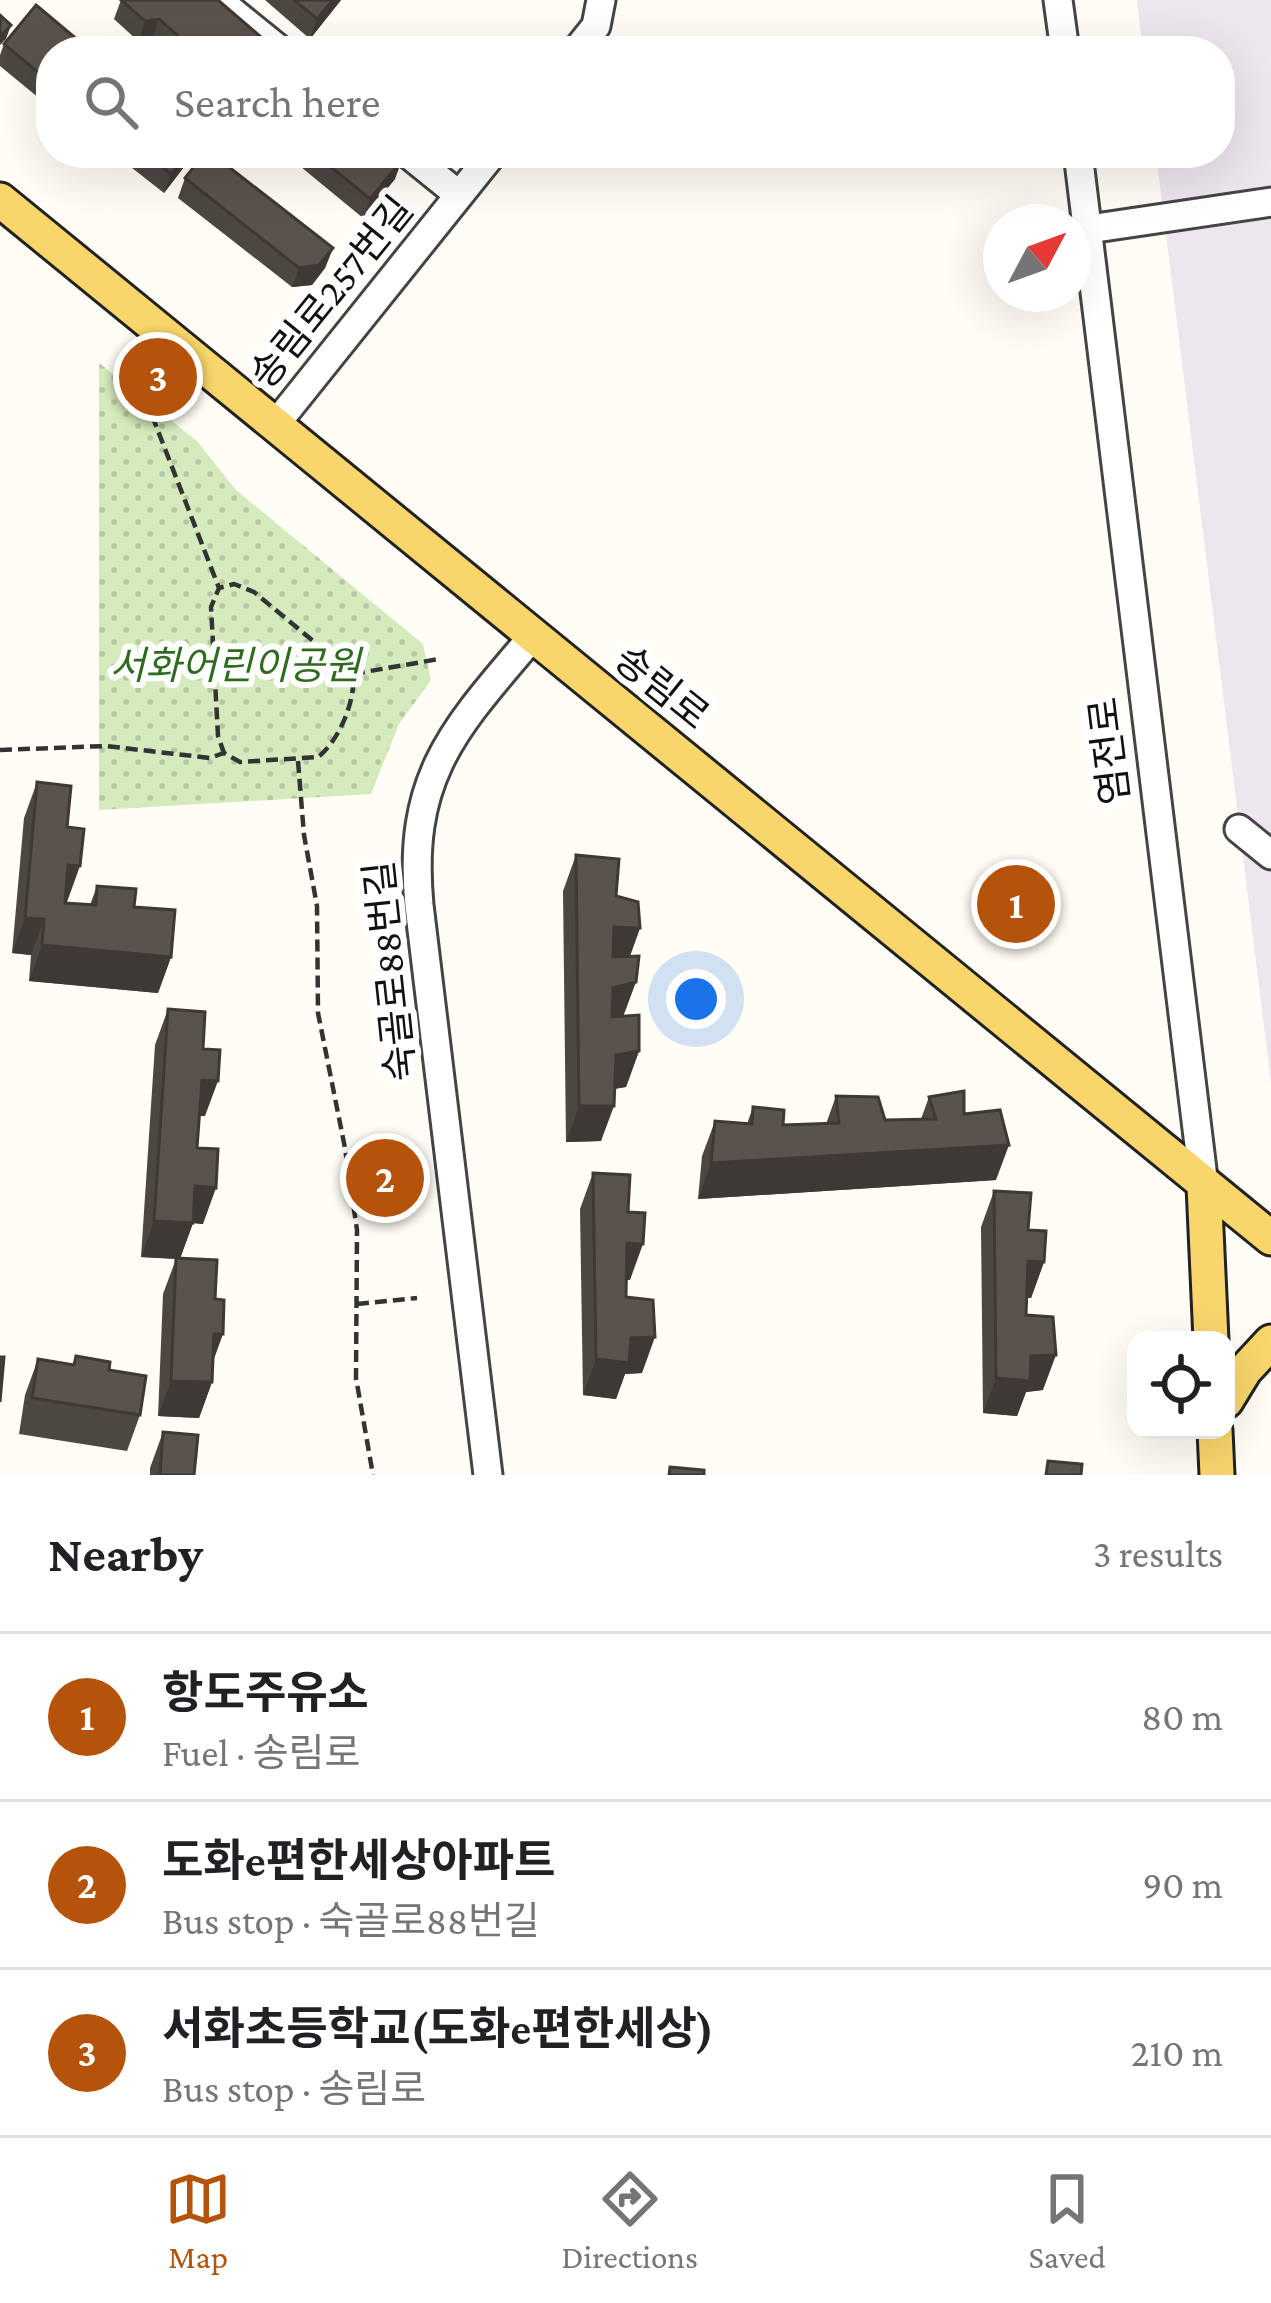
<!DOCTYPE html>
<meta charset="utf-8">
<style>
:root{--surface:#fff;--page:#f2f2f2;--text:#202124;--muted:#757577;--line:#e0e0e0;--accent:#b45309}
body{margin:0;font-family:"Crimson Pro","Noto Sans KR",serif;background:var(--page);color:var(--text)}
.controls{position:absolute;right:36px;bottom:36px;display:grid;overflow:hidden;border-radius:24px;box-shadow:0 12px 48px #0002}
.controls button{width:108px;height:108px;display:grid;place-items:center;padding:0;border:0;border-bottom:3px solid var(--line);background:var(--surface);color:var(--text);font:60px sans-serif}
.compass{position:absolute;left:983px;top:204px;width:108px;height:108px;border-radius:50%;background:var(--surface);box-shadow:0 12px 48px #0002;rotate:49deg}
.you{position:absolute;left:696px;top:999px;width:42px;height:42px;margin:-30px;border:9px solid #fff;border-radius:50%;background:#1a73e8;box-shadow:0 0 0 18px #1a73e833}
.badge{display:grid;place-items:center;width:78px;height:78px;border-radius:50%;background:var(--accent);color:#fff;font-size:39px;font-weight:700}
.pin{position:absolute;translate:-50% -50%;border:6px solid #fff;box-shadow:0 3px 12px #0006}
.list{margin:0;padding:0;list-style:none}
h2{display:flex;justify-content:space-between;align-items:center;height:156px;margin:0;padding:0 48px;font-size:51px}
h2 small{font-size:39px;font-weight:400;color:var(--muted)}
.list li{display:grid;grid-template-columns:78px 1fr auto;gap:36px;align-items:center;box-sizing:border-box;height:168px;padding:0 48px;border-top:3px solid var(--line)}
.list b{display:block;font-size:45px;white-space:nowrap}
.list p{margin:0;font-size:39px;white-space:nowrap;color:var(--muted)}
.list em{font-size:39px;font-style:normal;color:var(--muted)}
.icon{flex:none;width:66px;height:66px;fill:none;stroke:currentColor;stroke-width:2;stroke-linecap:round;stroke-linejoin:round}
.map{position:relative;flex:none;width:1271px;height:1475px;overflow:hidden}
.search{position:absolute;background:var(--surface);box-shadow:0 12px 48px #0002;left:36px;right:36px;top:36px;height:132px;display:flex;align-items:center;gap:30px;box-sizing:border-box;padding:0 42px;border-radius:48px;color:var(--muted);font-size:45px}
.sheet{height:660px;background:var(--surface)}
nav{display:flex;justify-content:space-around;align-items:center;box-sizing:border-box;height:168px;border-top:3px solid var(--line);background:var(--surface);font-size:33px;color:var(--muted)}
nav a{display:grid;justify-items:center;gap:6px}
nav .on{color:var(--accent)}
.map>svg:first-child{display:block}
</style>
<div class="map">
<svg width="1271" height="1475" viewBox="0 0 1271 1475">
<defs>
<pattern id="park-dots" width="8" height="8" patternUnits="userSpaceOnUse" patternTransform="scale(3)"><rect width="8" height="8" fill="#d5ebbd"/><path d="M2 2h.1M6 6h.1" fill="none" stroke="#b6c8a1" stroke-width="1.8" stroke-linecap="round"/></pattern>
</defs>
<rect width="100%" height="100%" fill="#fffdf5"/>
<path fill="#eee6ef" d="M1137,0H1271V1083L1156,153H1220V51H1143Z"/>
<path fill="url(#park-dots)" d="M99,363L197,441L236,490L423,644L431,680L399,724L371,794L99,810Z"/>
<g fill="none" stroke-linecap="round" stroke-linejoin="round">
<defs>
<path id="minor" d="M218,0L281,51
M1058,0L1065,51
M576,51L596,26L601,0
M407,153L459,195
M1078,153L1204,1186
M1089,229L1271,202
M275,425L493,153
M1239,829L1271,855
M488,1475L419,905C407,776 454,729 533,636"/>
<path id="major" d="M0,200L1271,1238
M1204,1186L1211,1340
M1226,1401L1245,1370L1271,1342
M1215,1430L1217,1475"/>
</defs>
<use href="#minor" stroke="#444" stroke-width="33"/>
<use href="#major" stroke="#222" stroke-width="39"/>
<path stroke="#333" stroke-width="4.5" stroke-dasharray="12 6" stroke-linecap="butt" d="M139,382L219,588
M353,674L439,659
M0,750L106,746L210,758L224,753L240,762L318,757C339,741 356,700 353,674L254,592L234,584L219,588L211,607L218,736L224,753
M298,761L304,835L317,906L318,1013L345,1148L357,1230L356,1378L373,1475
M357,1304L417,1298"/>
<use href="#minor" stroke="#fff" stroke-width="27"/>
<use href="#major" stroke="#f9d66b" stroke-width="33"/>
</g>
<path fill="#4d4742" d="M121,0L266,51H166L152,39L138,41L114,19Z
M265,0H341L310,39Z
M4,44L51,51V108L0,66V55Z
M113,153H191L187,163L164,193Z
M284,153H394L395,179L363,218Z
M185,178L333,248L325,268L312,285L292,287L178,198Z
M37,782L67,827V902L65,903L90,905L97,886L134,907L171,957L158,993L29,981L31,955L12,953L24,818Z
M576,855L616,896L640,928L630,956L623,1016L639,1051L626,1087L615,1089L601,1141L566,1142L563,891Z
M168,1009L203,1049L205,1116H199L197,1148L203,1224L193,1223L180,1258L213,1361L212,1382L199,1418L158,1416L163,1294L176,1259L141,1257L155,1045Z
M836,1096L885,1120L921,1119L929,1097L964,1114L996,1180L698,1199L702,1156L715,1121L747,1124L753,1107L783,1125L826,1124Z
M593,1173L630,1280H626V1297L642,1373L625,1374L616,1399L583,1395L580,1209Z
M994,1191L1028,1230L1044,1262L1031,1298H1027L1026,1315L1043,1390L1026,1392L1017,1416L983,1413L981,1227Z
M76,1356L109,1370L140,1415L127,1451L19,1434L25,1395L38,1359L73,1364Z
M163,1432L194,1475H150V1468Z"/>
<path fill="#3f3936" d="M333,0H341L310,39L317,19Z
M159,19L152,39L138,41L145,21Z
M11,25L6,39L0,45V37Z
M187,153H191L187,163L164,193L171,174Z
M402,160L395,179L363,218L370,199Z
M333,248L325,268L312,285L292,287L299,268Z
M68,865L80,866L67,902L55,900Z
M25,918L44,919L31,955L12,953Z
M614,927L640,928L627,964L601,963Z
M42,945L171,957L158,993L29,981Z
M636,982L623,1017L600,1023L613,988Z
M639,1051L626,1087L603,1090L616,1055Z
M202,1080L218,1081L205,1116H189Z
M579,1106H614L601,1141L566,1142Z
M1009,1145L996,1180L698,1199L711,1163Z
M195,1186L216,1188L203,1224L182,1222Z
M154,1221L193,1223L180,1259L141,1257Z
M627,1243L643,1244L630,1280L614,1279Z
M1028,1261L1044,1262L1031,1298L1014,1297Z
M214,1334H223L210,1370Z
M655,1337L642,1373L625,1374L616,1399L583,1395L596,1359L631,1338Z
M1056,1355L1043,1390L1026,1392L1017,1416L983,1413L996,1378L1031,1356Z
M171,1381L212,1382L199,1418L158,1416Z"/>
<path fill="#5a524d" stroke="#3f3936" stroke-width="3" d="M121,0H218L269,44L263,51H195L159,19L145,21Z
M294,0H333L317,19Z
M36,5L91,51H51V83L4,44Z
M0,15L11,25L0,37Z
M145,153H187L171,174Z
M205,153H211L333,248L319,265L299,268L185,178Z
M314,153H394L402,160L370,199Z
M37,782L71,786L67,827L84,829L80,866L68,865L65,903L96,905L97,886L136,889L134,907L175,910L171,957L42,945L44,919L25,918Z
M576,855L619,859L616,896L638,902L640,928L614,927L613,957L639,956L636,982L613,988L612,1017L639,1015V1051L616,1055L614,1106H579Z
M168,1009L205,1012L203,1049L220,1050L218,1081L202,1080L197,1148L218,1149L216,1188L195,1186L193,1223L154,1221Z
M964,1091V1114L1000,1110L1009,1145L711,1163L715,1121L752,1124L753,1107L784,1110L783,1125L839,1123L836,1096L878,1097L885,1120L936,1119L929,1097Z
M593,1173L630,1175L628,1212L645,1213L643,1244L627,1243L626,1297L653,1300L655,1337L631,1338L629,1363L596,1359Z
M994,1191L1031,1193L1028,1230L1046,1231L1044,1262L1028,1261L1026,1315L1053,1317L1056,1355L1031,1356L1030,1381L996,1378Z
M176,1258L217,1260L215,1299L224,1300L223,1334H214L212,1382L171,1381Z
M76,1356L110,1362L109,1370L146,1376L140,1415L32,1398L38,1359L74,1365Z
M0,1357H4L0,1402Z
M163,1432L198,1435L194,1475H160Z
M1048,1461L1082,1464L1081,1475H1046Z
M670,1467L704,1470V1475H669Z"/>
<g text-anchor="middle" dominant-baseline="central" stroke-width="12" stroke-linejoin="round" paint-order="stroke">
<g font-size="39" fill="#111" stroke="#fff">
<text transform="translate(331 292) rotate(-51)">송림로257번길</text>
<text transform="translate(662 687) rotate(39)">송림로</text>
<text transform="translate(1109 751) rotate(-97)">염전로</text>
<text transform="translate(390 971) rotate(-96)">숙골로88번길</text>
</g>
<g font-size="39" font-style="italic" fill="#2f6b1f" stroke="#fff">
<text x="235" y="665">서화어린이공원</text>
</g>
</g>
</svg>
<div class="controls">
<button><svg class="icon" aria-label="locate" viewBox="0 0 24 24"><circle cx="12" cy="12" r="6"/><path d="M12 2v4M12 18v4M2 12h4M18 12h4"/></svg></button>
</div>
<svg class="compass" viewBox="-18 -18 36 36"><path d="M0-13l5 13h-10z" fill="#e53935"/><path d="M0 13l5-13h-10z" fill="#757577"/></svg>
<div class="you"></div>
<div class="pin badge" style="left:1016px;top:904px">1</div>
<div class="pin badge" style="left:385px;top:1178px">2</div>
<div class="pin badge" style="left:158px;top:377px">3</div>
<div class="search"><svg class="icon" aria-label="search" viewBox="0 0 24 24"><circle cx="10" cy="10" r="6"/><path d="M15 15l6 6"/></svg>Search here</div>
</div>
<section class="sheet">
<h2>Nearby<small>3 results</small></h2>
<ul class="list">
<li><span class="badge">1</span><div><b>항도주유소</b><p>Fuel · 송림로</p></div><em>80 m</em></li>
<li><span class="badge">2</span><div><b>도화e편한세상아파트</b><p>Bus stop · 숙골로88번길</p></div><em>90 m</em></li>
<li><span class="badge">3</span><div><b>서화초등학교(도화e편한세상)</b><p>Bus stop · 송림로</p></div><em>210 m</em></li>
</ul>
</section>
<nav>
<a class="on"><svg class="icon" aria-label="map" viewBox="0 0 24 24"><path d="M3 6l6-2 6 2 6-2v14l-6 2-6-2-6 2zM9 4v14M15 6v14"/></svg>Map</a>
<a><svg class="icon" aria-label="directions" viewBox="0 0 24 24"><path d="M12 3l9 9-9 9-9-9zM9 14v-3h6M13 9l2 2-2 2"/></svg>Directions</a>
<a><svg class="icon" aria-label="saved" viewBox="0 0 24 24"><path d="M7 4h10v16l-5-4-5 4z"/></svg>Saved</a>
</nav>
